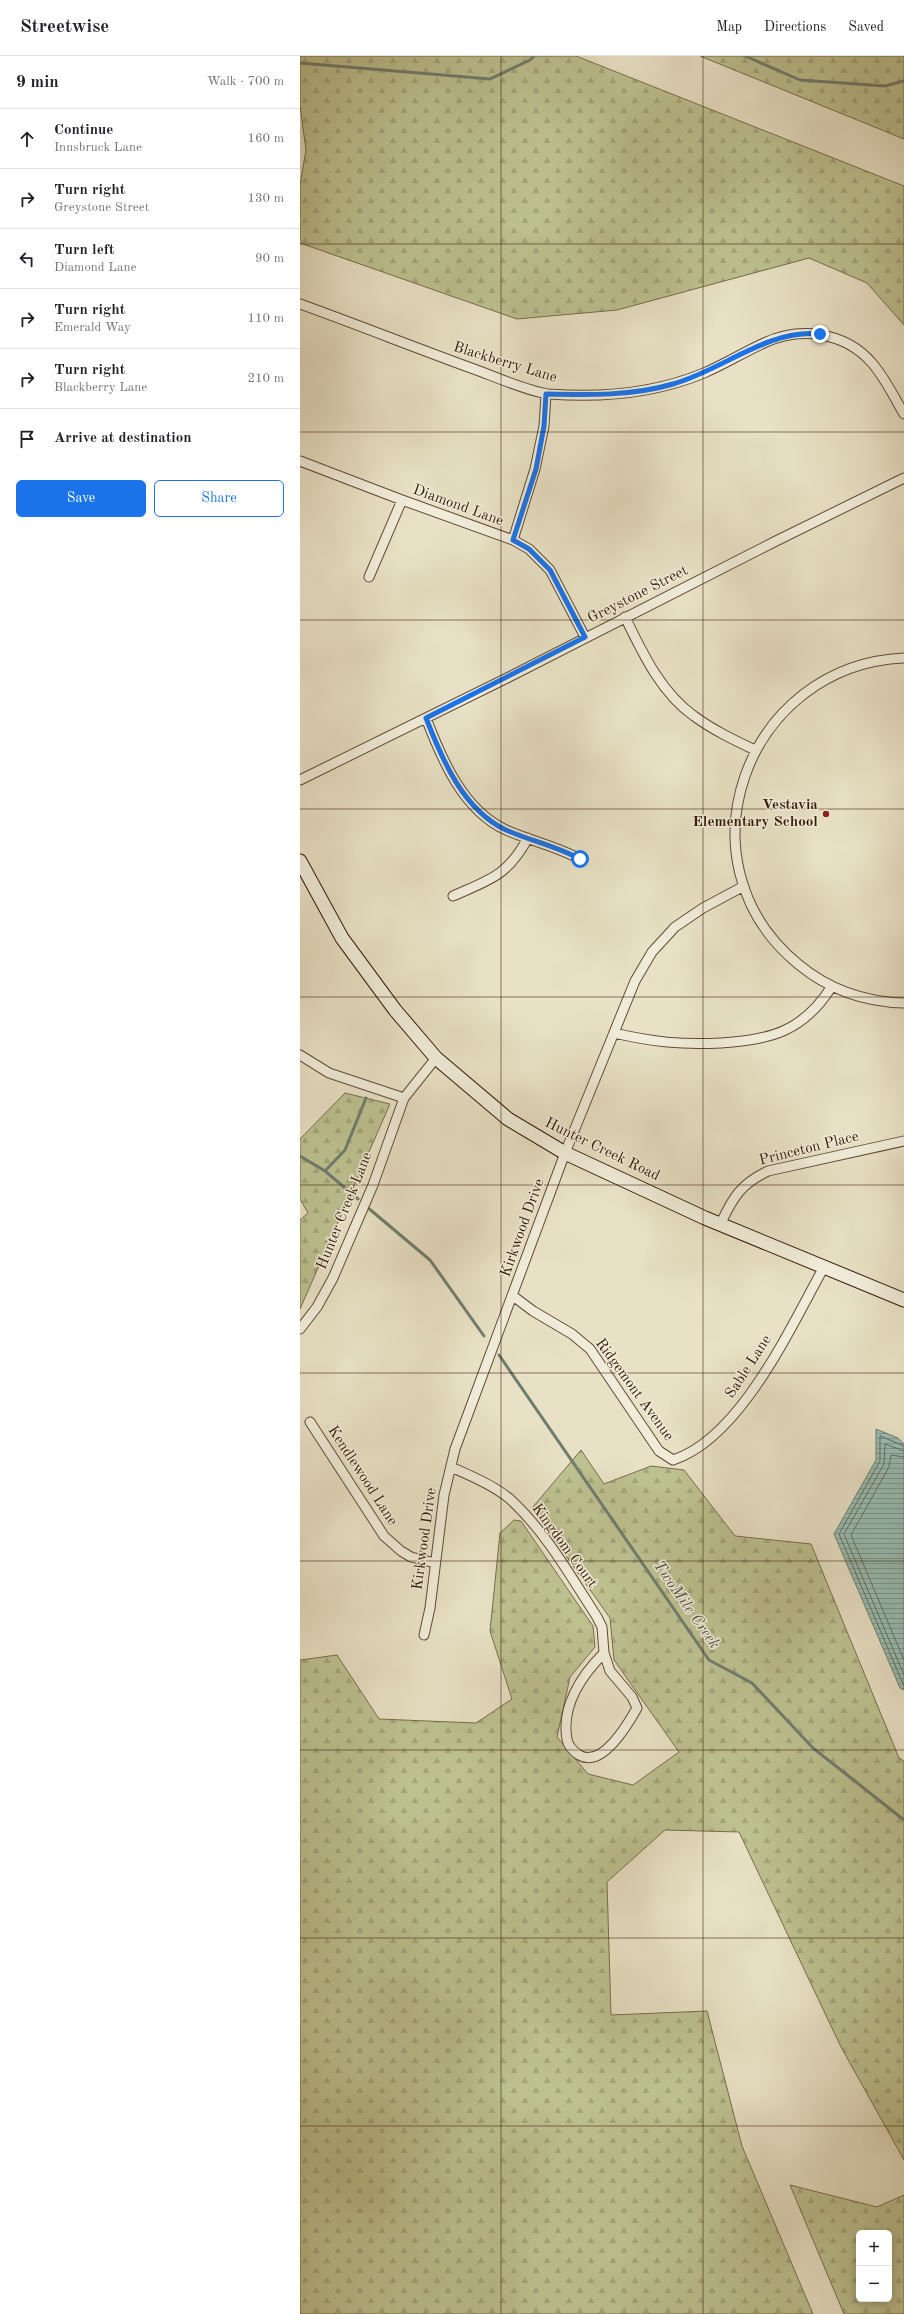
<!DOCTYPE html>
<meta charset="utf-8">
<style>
:root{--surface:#fff;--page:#f2f2f2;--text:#202124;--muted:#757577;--line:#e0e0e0;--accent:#1a73e8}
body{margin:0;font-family:"Old Standard TT",serif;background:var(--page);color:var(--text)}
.controls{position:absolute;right:12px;bottom:12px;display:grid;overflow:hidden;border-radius:6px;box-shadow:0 2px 10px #0003}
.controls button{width:36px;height:36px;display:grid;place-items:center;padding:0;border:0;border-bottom:1px solid var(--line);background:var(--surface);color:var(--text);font:20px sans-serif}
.stop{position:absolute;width:12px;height:12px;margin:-9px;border:3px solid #1a73e8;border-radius:50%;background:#fff}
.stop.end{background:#1a73e8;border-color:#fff;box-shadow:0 1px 4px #0008}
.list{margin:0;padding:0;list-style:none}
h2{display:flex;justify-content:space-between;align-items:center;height:52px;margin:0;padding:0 16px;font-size:17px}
h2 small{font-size:13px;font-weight:400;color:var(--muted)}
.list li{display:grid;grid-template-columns:26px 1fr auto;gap:12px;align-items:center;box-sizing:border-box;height:60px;padding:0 16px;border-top:1px solid var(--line)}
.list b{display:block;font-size:15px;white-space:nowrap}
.list p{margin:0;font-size:13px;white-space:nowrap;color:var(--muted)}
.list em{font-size:13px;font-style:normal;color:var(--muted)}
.actions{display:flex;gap:8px;padding:12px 16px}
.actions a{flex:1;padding:9px 0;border:1px solid var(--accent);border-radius:6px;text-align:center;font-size:14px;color:var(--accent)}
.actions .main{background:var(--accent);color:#fff}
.icon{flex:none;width:22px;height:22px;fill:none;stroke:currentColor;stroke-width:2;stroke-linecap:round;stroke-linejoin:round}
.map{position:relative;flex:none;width:604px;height:2258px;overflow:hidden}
header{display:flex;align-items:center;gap:24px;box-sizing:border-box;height:56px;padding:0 20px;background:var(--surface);border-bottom:1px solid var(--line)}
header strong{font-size:19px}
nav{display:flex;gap:22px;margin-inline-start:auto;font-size:14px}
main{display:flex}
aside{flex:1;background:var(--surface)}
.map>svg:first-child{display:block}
</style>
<header>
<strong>Streetwise</strong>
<nav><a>Map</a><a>Directions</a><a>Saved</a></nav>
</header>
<main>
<aside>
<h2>9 min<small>Walk · 700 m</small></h2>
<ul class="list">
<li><svg class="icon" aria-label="ahead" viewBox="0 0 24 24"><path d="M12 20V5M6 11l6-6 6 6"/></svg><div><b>Continue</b><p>Innsbruck Lane</p></div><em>160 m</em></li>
<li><svg class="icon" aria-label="right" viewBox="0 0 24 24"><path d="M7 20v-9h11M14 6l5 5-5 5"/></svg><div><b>Turn right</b><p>Greystone Street</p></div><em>130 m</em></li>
<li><svg class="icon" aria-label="left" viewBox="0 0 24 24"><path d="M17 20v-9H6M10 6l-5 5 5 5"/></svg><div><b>Turn left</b><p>Diamond Lane</p></div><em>90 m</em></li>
<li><svg class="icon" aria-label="right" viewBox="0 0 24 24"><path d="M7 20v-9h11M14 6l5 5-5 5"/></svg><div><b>Turn right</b><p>Emerald Way</p></div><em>110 m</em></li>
<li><svg class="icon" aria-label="right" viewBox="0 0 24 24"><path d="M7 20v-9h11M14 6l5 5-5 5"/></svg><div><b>Turn right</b><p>Blackberry Lane</p></div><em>210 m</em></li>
<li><svg class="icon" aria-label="arrive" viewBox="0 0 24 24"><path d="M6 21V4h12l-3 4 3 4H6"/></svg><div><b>Arrive at destination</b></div></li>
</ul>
<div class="actions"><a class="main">Save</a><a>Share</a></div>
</aside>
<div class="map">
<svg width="604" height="2258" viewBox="0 0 604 2258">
<defs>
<pattern id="forest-firs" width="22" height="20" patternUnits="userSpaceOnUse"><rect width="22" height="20" fill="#bdc190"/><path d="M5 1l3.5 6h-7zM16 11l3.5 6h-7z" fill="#a3a57b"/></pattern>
<pattern id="water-rules" width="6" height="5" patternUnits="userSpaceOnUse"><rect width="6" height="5" fill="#97beb4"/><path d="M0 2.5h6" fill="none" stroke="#7c9990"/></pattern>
</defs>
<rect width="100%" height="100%" fill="#e8e1c5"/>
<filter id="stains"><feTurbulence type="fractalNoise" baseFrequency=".005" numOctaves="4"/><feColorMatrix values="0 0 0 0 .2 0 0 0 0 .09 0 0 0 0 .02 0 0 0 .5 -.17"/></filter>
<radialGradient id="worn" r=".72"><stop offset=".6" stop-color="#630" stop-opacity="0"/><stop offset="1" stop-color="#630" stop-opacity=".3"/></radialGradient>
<path fill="url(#forest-firs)" stroke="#796c4b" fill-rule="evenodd" d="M0,0H276L604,130V269L567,227L509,202L317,254L217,263L0,187V129L6,94L0,50Z
M400,0H604V83Z
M45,1037L90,1048L0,1253V1164L8,1157L0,1143V1083Z
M281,1394L304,1428L351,1410L384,1414L435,1480L511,1488L599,1702L604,1705V2104L541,1991L439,1776L365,1774L307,1826L311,1959L407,1955L442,2090L513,2258H0V1604L37,1599L79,1663L176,1667L212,1643L190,1575L200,1477L214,1464L221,1465L293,1570L295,1591L270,1621L257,1681L288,1718L333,1729L379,1696L314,1604L310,1562L232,1452Z
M490,2129L577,2151L604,2139V2258H544ZM559,2177H589V2243H559Z"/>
<path fill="url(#water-rules)" stroke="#707c6e" d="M576,1373L598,1382L604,1388V1634L600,1632L534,1478L576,1404Z"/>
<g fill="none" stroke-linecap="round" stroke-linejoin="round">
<path stroke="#666b5d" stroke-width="1" d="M604,1390L580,1380V1405L539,1478L604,1630
M604,1395L585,1388L584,1408L544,1478L604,1619
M604,1401L591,1399L589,1411L551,1479L604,1604"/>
<path stroke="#707c6e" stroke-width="3" d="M445,0L500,24L585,30L604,25
M0,7L190,23L230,4L234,0
M0,1100L25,1115L58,1143
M25,1115L45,1094L66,1042
M67,1151L130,1204L184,1280
M199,1299L409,1604L452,1627L513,1692L604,1764"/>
<defs>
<path id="street" d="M0,248C61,270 121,294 182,316C200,323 231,336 249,338C301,342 356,337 404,317C425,308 444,296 464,287C501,270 545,276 572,307C585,322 594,341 604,358
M0,405L102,444L213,484L229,493L250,514L285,581
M213,484L235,413L244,370L246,338
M69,521L102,444
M325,561C342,596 361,637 394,660C413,674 434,684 455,694
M604,602C446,609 374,806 498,908C528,933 565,946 604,947
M126,662C142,704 163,754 206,774C231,785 256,790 280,803
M0,724L205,623L476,485L604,422
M153,840C191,823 207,820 228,782
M314,977C353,986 381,989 421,987C471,984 504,975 532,930
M0,999L29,1017L104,1042
M421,1167C433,1141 441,1128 468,1115L604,1085
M213,1240L233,1255L272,1278L290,1293L359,1395L373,1404C441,1382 491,1270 524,1211
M0,1273L17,1251L33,1222L73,1129L104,1042L136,1002
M10,1366L84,1480L101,1495L111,1501L135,1507
M151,1411C171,1420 193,1429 210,1443C246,1476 271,1521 297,1561L302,1571L304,1597
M124,1579L130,1552L144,1439L155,1393L265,1097L335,925L352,896L375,871L403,852L444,830
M304,1597L310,1615L332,1641L337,1652C328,1668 302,1713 279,1699C273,1695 268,1690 267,1683C261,1650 282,1619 304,1597Z"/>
<path id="secondary" d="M0,805L42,882L95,954L136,1002L208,1063L265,1097L405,1162L604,1244"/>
</defs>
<use href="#street" stroke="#624a36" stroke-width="11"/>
<use href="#secondary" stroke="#351806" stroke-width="15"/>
<use href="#street" stroke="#f0ecd9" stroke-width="9"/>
<use href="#secondary" stroke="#f0ecd9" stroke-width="13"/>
</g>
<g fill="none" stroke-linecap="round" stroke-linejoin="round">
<path stroke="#1a73e8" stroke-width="5" d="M280,803C256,790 231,785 206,774C163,754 142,703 126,662L285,581L250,514L229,493L213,484L236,413L244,370L246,338C288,339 333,340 373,328C423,314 467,273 520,278"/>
</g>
<path fill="none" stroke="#351806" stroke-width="1" stroke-opacity="0.55" d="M201,0V2258M403,0V2258M0,188H604M0,376H604M0,564H604M0,753H604M0,941H604M0,1129H604M0,1317H604M0,1505H604M0,1694H604M0,1882H604M0,2070H604"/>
<circle fill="#8f2418" stroke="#f0ecd9" stroke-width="1.5" cx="526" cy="758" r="4"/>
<g text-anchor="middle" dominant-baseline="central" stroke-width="3" stroke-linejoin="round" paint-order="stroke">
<g font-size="15" fill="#351806" stroke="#f0ecd9">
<text transform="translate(205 307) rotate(17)">Blackberry Lane</text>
<text transform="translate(158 450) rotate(20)">Diamond Lane</text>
<text transform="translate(338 539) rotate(-27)">Greystone Street</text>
<text transform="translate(509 1093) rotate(-14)">Princeton Place</text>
<text transform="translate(302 1094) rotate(26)">Hunter Creek Road</text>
<text transform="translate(45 1155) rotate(-68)">Hunter Creek Lane</text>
<text transform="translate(223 1172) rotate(-70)">Kirkwood Drive</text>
<text transform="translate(449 1311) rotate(-57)">Sable Lane</text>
<text transform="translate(334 1334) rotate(54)">Ridgemont Avenue</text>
<text transform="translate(62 1420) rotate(57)">Kendlewood Lane</text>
<text transform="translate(125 1483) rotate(-82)">Kirkwood Drive</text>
<text transform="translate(264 1490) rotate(54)">Kingdom Court</text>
</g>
<g font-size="15" font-weight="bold" fill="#351806" stroke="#f0ecd9" text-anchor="end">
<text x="518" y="749">Vestavia<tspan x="518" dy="17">Elementary School</tspan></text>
</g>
<g font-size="16" font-style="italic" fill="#575243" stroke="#f0ecd9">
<text transform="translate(386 1549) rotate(55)">TwoMile Creek</text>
</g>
</g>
<rect width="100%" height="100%" filter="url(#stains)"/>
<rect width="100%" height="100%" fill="url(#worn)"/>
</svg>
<div class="controls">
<button>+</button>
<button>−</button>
</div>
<div class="stop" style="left:280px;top:803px"></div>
<div class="stop end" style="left:520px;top:278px"></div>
</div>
</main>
